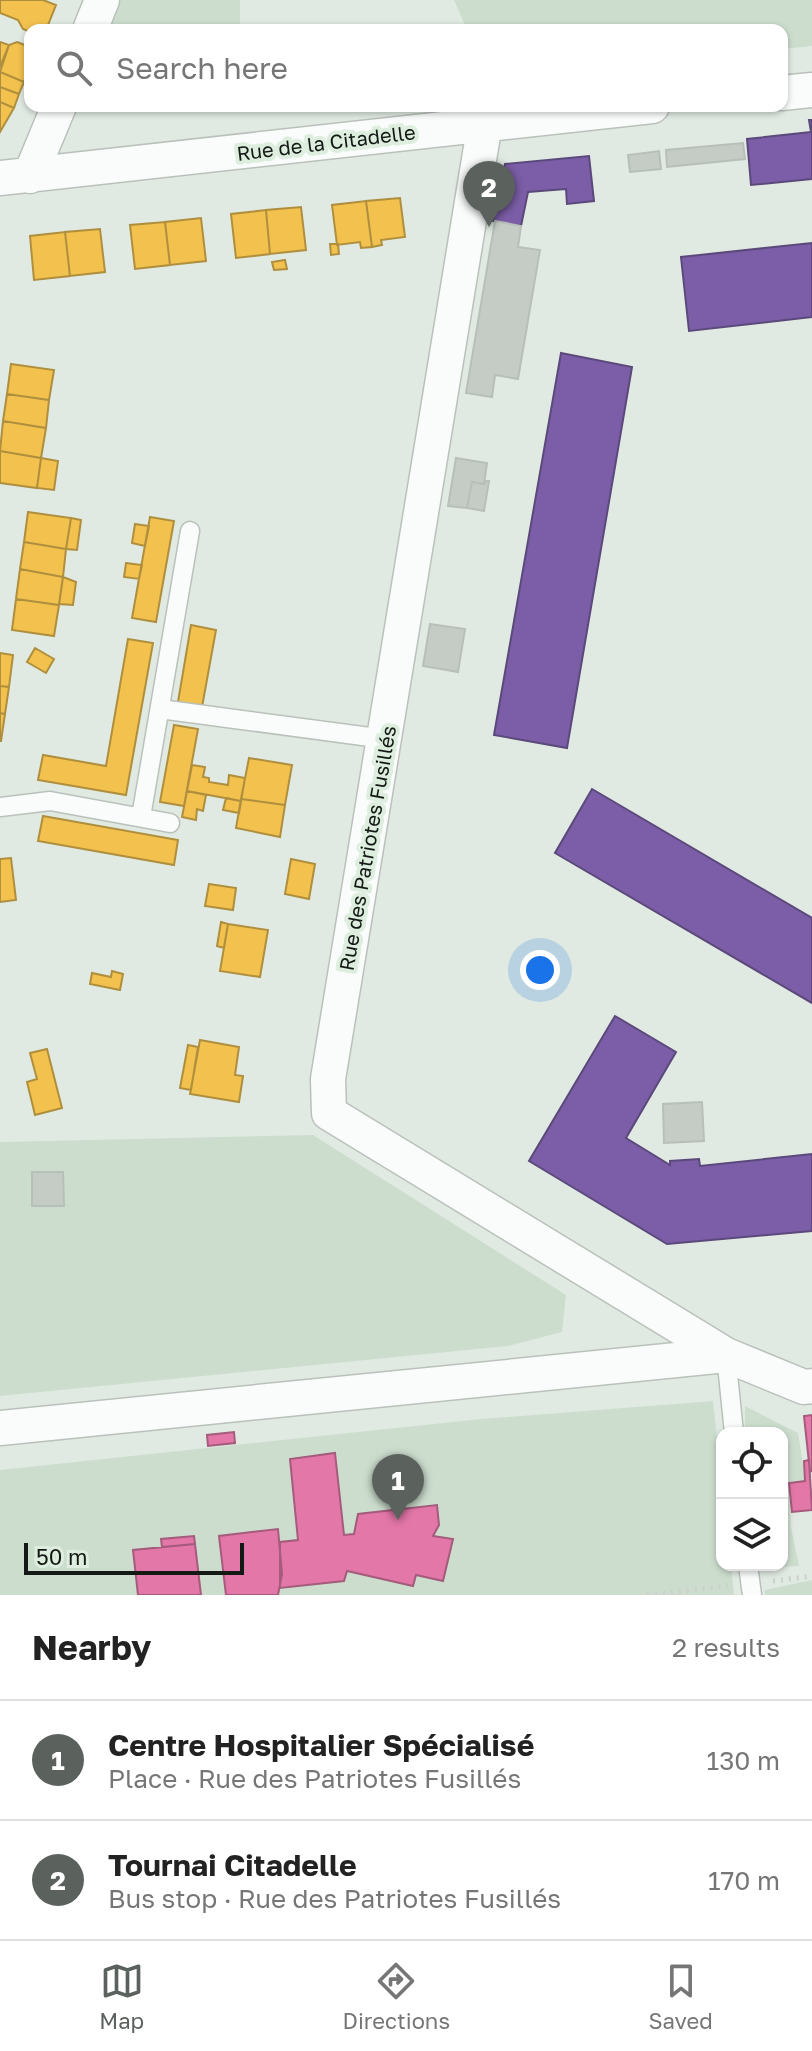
<!DOCTYPE html>
<meta charset="utf-8">
<style>
:root{--surface:#fff;--page:#f2f2f2;--text:#222;--muted:#767676;--line:#e0e0e0;--accent:#5b625d}
body{margin:0;font-family:"Golos Text",sans-serif;background:var(--page);color:var(--text)}
.controls{position:absolute;right:24px;bottom:24px;display:grid;overflow:hidden;border-radius:16px;box-shadow:0 2px 6px #0004}
.controls button{width:72px;height:72px;display:grid;place-items:center;padding:0;border:0;border-bottom:2px solid var(--line);background:var(--surface);color:var(--text);font:40px sans-serif}
.scale{position:absolute;left:24px;bottom:20px;width:220px;box-sizing:border-box;padding-left:8px;border:4px solid #141915;border-top:0;font-size:22px;line-height:28px;white-space:nowrap;color:#141915;-webkit-text-stroke:6px #ddedde;paint-order:stroke}
.you{position:absolute;left:540px;top:970px;width:28px;height:28px;margin:-20px;border:6px solid #fff;border-radius:50%;background:#1a73e8;box-shadow:0 0 0 12px #1a73e833}
.badge{display:grid;place-items:center;width:52px;height:52px;border-radius:50%;background:var(--accent);color:#fff;font-size:26px;font-weight:700}
.pin{position:absolute;translate:-50% -66px;filter:drop-shadow(0 2px 4px #0008)}
.pin::after{content:'';position:absolute;top:42px;width:28px;height:24px;background:inherit;clip-path:polygon(0 0,100% 0,50% 100%)}
.list{margin:0;padding:0;list-style:none}
h2{display:flex;justify-content:space-between;align-items:center;height:104px;margin:0;padding:0 32px;font-size:34px}
h2 small{font-size:26px;font-weight:400;color:var(--muted)}
.list li{display:grid;grid-template-columns:52px 1fr auto;gap:24px;align-items:center;box-sizing:border-box;height:120px;padding:0 32px;border-top:2px solid var(--line)}
.list b{display:block;font-size:30px;white-space:nowrap}
.list p{margin:0;font-size:26px;white-space:nowrap;color:var(--muted)}
.list em{font-size:26px;font-style:normal;color:var(--muted)}
.icon{flex:none;width:44px;height:44px;fill:none;stroke:currentColor;stroke-width:2;stroke-linecap:round;stroke-linejoin:round}
.map{position:relative;flex:none;width:812px;height:1595px;overflow:hidden}
.search{position:absolute;background:var(--surface);box-shadow:0 2px 6px #0004;left:24px;right:24px;top:24px;height:88px;display:flex;align-items:center;gap:20px;box-sizing:border-box;padding:0 28px;border-radius:16px;color:var(--muted);font-size:30px}
.sheet{height:344px;background:var(--surface)}
nav{display:flex;justify-content:space-around;align-items:center;box-sizing:border-box;height:112px;border-top:2px solid var(--line);background:var(--surface);font-size:22px;color:var(--muted)}
nav a{display:grid;justify-items:center;gap:4px}
nav .on{color:var(--accent)}
.map>svg:first-child{display:block}
</style>
<div class="map">
<svg width="812" height="1595" viewBox="0 0 812 1595">
<rect width="100%" height="100%" fill="#e0eae2"/>
<path fill="#ccddce" d="M119,0H240V30H108Z
M454,0H812V46L782,49V30H467Z
M313,1135L566,1295L562,1332L508,1346L0,1396V1142Z
M713,1401L722,1485V1565H731L734,1595H0V1470L481,1419Z
M745,1406L798,1433L806,1482L789,1484L791,1527L799,1566L763,1568L762,1565H782V1433H745Z
M812,1580V1595H765V1590Z"/>
<path fill="#f2c14e" stroke="#af8f3d" stroke-width="2" d="M0,0H43L56,5L46,30L30,32L23,29L18,20L0,13Z
M0,42L9,45L0,67Z
M17,42L30,47V68L24,82L0,72L9,45Z
M0,72L24,82L19,94L0,87Z
M0,87L19,94L14,108L0,102Z
M0,102L14,108L0,132Z
M400,198L405,237L381,240L382,245L372,247L366,201Z
M366,201L372,247L361,248L360,242L337,245L332,205Z
M301,207L306,250L270,254L266,210Z
M266,210L270,254L236,258L231,214Z
M201,218L206,261L170,265L165,222Z
M165,222L170,265L135,269L130,225Z
M100,229L105,272L70,276L65,232Z
M65,232L70,276L34,280L30,236Z
M330,244H338L339,254L331,255Z
M285,260L287,269L274,270L272,262Z
M11,364L54,370L49,400L7,394Z
M7,394L49,400L46,428L3,421Z
M3,421L46,428L41,458L0,451Z
M0,451L41,458L37,488L0,483Z
M41,458L58,461L54,490L37,488Z
M28,512L71,518L66,549L24,542Z
M150,517L174,521L156,622L132,618Z
M71,518L81,520L77,550L66,549Z
M135,524L149,526L145,546L132,543Z
M24,542L66,549L63,577L20,569Z
M126,563L142,565L139,579L124,577Z
M20,569L63,577L59,605L16,599Z
M63,577L76,582L73,605L59,604Z
M16,599L59,605L54,636L12,630Z
M191,625L216,630L202,707L178,702Z
M128,639L153,643L126,795L38,780L43,755L106,766Z
M35,648L54,659L46,673L27,662Z
M0,653L13,655L9,687L0,686Z
M0,686L9,687L5,714L0,713Z
M0,713L5,714L1,741H0Z
M174,725L198,729L184,806L160,802Z
M249,758L292,765L285,805L241,799Z
M192,765L205,767L203,777L209,778V782L228,785L229,775L245,778L241,801L187,791Z
M187,791L206,795L203,811L197,809L196,820L182,817Z
M226,798L241,801L239,813L223,810Z
M241,799L285,805L280,837L236,828Z
M43,816L178,840L174,865L38,841Z
M11,858L16,900L0,902V859Z
M291,859L315,864L309,899L285,894Z
M209,884L236,888L233,910L205,906Z
M221,922L228,924L224,948L217,946Z
M228,924L268,930L260,977L220,971Z
M112,971L123,974L120,990L90,984L92,973L111,977Z
M200,1040L239,1047L235,1075L243,1076L239,1102L190,1094Z
M188,1045L198,1047L191,1090L180,1088Z
M47,1049L62,1108L35,1115L27,1082L37,1079L30,1053Z"/>
<path fill="#7b5ea7" stroke="#5c497b" stroke-width="2" d="M809,120H812V179L751,185L747,139L811,132Z
M589,156L594,201L567,204L566,189L528,192L521,226L493,221L505,164Z
M812,243V317L689,331L681,257Z
M561,353L632,367L567,748L494,735Z
M592,789L812,918V1003L555,853Z
M615,1016L676,1052L626,1138L670,1165V1161L699,1159L700,1166L812,1154V1231L667,1244L529,1161Z"/>
<path fill="#e377a8" stroke="#a55b7c" stroke-width="2" d="M812,1415V1471L810,1472L804,1416Z
M234,1432L235,1443L208,1446L207,1435Z
M335,1453L344,1535L354,1534L358,1514L437,1505L439,1525L433,1536L453,1539L443,1581L416,1575L413,1586L347,1571L344,1581L280,1588V1542L298,1540L290,1459Z
M809,1460L812,1510L792,1512L789,1483L805,1481L804,1461Z
M278,1529L282,1574L278,1595H226L219,1536Z
M194,1536L195,1544L162,1547L161,1539Z
M195,1544L201,1595H138L133,1550Z"/>
<path fill="#c5ccc6" stroke="#b8bfb9" stroke-width="2" d="M743,143L745,159L667,167L666,150Z
M659,151L661,169L630,172L628,155Z
M495,221L521,226L518,247L540,250L518,379L495,375L492,397L466,393Z
M456,458L487,463L484,484L472,482L467,508L448,506Z
M486,481H489L484,511L467,508L472,482L484,484Z
M430,624L465,629L458,672L423,666Z
M702,1102L704,1141L664,1143L663,1104Z
M32,1172H63L64,1206H32Z"/>
<g fill="none" stroke-linecap="round" stroke-linejoin="round">
<defs>
<path id="lane" d="M160,709L385,739
M0,807L50,801L170,823
M141,817L190,531
M726,1355L734,1433
M748,1565L752,1595"/>
<path id="street" d="M90,30L102,0
M782,93L812,90
M485,123L328,1079L329,1113L726,1355L804,1387L812,1386
M30,176L59,106
M0,178L652,106
M0,1428L726,1355"/>
</defs>
<use href="#lane" stroke="#bac1bb" stroke-width="21"/>
<use href="#street" stroke="#bac1bb" stroke-width="37"/>
<path stroke="#cccfcd" stroke-width="5" stroke-dasharray="2 6" stroke-linecap="butt" d="M773,1581L812,1576
M647,1595L728,1586"/>
<use href="#lane" stroke="#fafcfb" stroke-width="18"/>
<use href="#street" stroke="#fafcfb" stroke-width="34"/>
</g>
<g text-anchor="middle" dominant-baseline="central" stroke-width="8" stroke-linejoin="round" paint-order="stroke">
<g font-size="20" fill="#141915" stroke="#ddedde">
<text transform="translate(326 142) rotate(-7)">Rue de la Citadelle</text>
<text transform="translate(367 848) rotate(-80)">Rue des Patriotes Fusillés</text>
</g>
</g>
</svg>
<div class="controls">
<button><svg class="icon" aria-label="locate" viewBox="0 0 24 24"><circle cx="12" cy="12" r="6"/><path d="M12 2v4M12 18v4M2 12h4M18 12h4"/></svg></button>
<button><svg class="icon" aria-label="layers" viewBox="0 0 24 24"><path d="M12 4l9 5-9 5-9-5zM3 14l9 5 9-5"/></svg></button>
</div>
<div class="scale">50 m</div>
<div class="you"></div>
<div class="pin badge" style="left:398px;top:1520px">1</div>
<div class="pin badge" style="left:489px;top:227px">2</div>
<div class="search"><svg class="icon" aria-label="search" viewBox="0 0 24 24"><circle cx="10" cy="10" r="6"/><path d="M15 15l6 6"/></svg>Search here</div>
</div>
<section class="sheet">
<h2>Nearby<small>2 results</small></h2>
<ul class="list">
<li><span class="badge">1</span><div><b>Centre Hospitalier Spécialisé</b><p>Place · Rue des Patriotes Fusillés</p></div><em>130 m</em></li>
<li><span class="badge">2</span><div><b>Tournai Citadelle</b><p>Bus stop · Rue des Patriotes Fusillés</p></div><em>170 m</em></li>
</ul>
</section>
<nav>
<a class="on"><svg class="icon" aria-label="map" viewBox="0 0 24 24"><path d="M3 6l6-2 6 2 6-2v14l-6 2-6-2-6 2zM9 4v14M15 6v14"/></svg>Map</a>
<a><svg class="icon" aria-label="directions" viewBox="0 0 24 24"><path d="M12 3l9 9-9 9-9-9zM9 14v-3h6M13 9l2 2-2 2"/></svg>Directions</a>
<a><svg class="icon" aria-label="saved" viewBox="0 0 24 24"><path d="M7 4h10v16l-5-4-5 4z"/></svg>Saved</a>
</nav>
